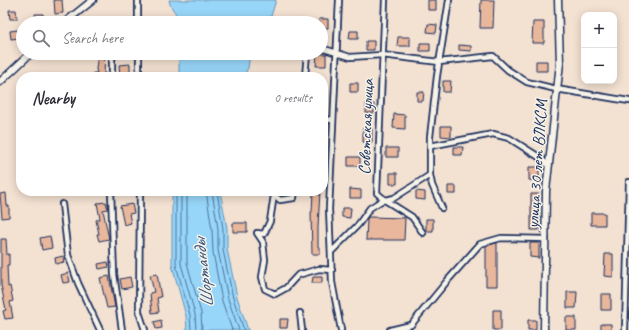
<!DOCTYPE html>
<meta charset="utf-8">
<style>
:root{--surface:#fff;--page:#f7f7f7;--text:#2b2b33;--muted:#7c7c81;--line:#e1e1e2}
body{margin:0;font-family:Caveat,sans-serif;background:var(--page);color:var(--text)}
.controls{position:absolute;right:12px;top:12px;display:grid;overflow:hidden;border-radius:8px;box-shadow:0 2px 10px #0003}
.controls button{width:36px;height:36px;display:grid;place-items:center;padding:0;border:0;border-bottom:1px solid var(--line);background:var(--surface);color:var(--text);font:20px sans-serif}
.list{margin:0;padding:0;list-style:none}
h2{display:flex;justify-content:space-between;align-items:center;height:52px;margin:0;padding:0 16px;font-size:17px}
h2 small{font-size:13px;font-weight:400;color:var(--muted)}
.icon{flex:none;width:22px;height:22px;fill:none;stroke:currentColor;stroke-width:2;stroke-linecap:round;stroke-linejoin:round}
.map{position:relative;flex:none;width:629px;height:330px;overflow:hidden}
.search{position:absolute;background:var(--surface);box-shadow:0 2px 10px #0003;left:16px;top:16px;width:312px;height:44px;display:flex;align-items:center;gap:10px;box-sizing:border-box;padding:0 14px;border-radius:22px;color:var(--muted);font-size:15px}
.panel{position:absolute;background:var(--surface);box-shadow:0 2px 10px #0003;left:16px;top:72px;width:312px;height:124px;border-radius:16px}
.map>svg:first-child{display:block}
</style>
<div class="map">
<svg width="629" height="330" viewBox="0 0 629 330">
<rect width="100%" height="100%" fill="#f3e1d1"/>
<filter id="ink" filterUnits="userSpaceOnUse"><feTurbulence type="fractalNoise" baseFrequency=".025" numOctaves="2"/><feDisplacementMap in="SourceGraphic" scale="8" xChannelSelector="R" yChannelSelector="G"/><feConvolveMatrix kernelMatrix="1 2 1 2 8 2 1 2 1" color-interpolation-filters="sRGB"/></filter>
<g filter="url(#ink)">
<path fill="#97d6f9" stroke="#6593bb" d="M169,0H276L271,16L256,23H179C179,14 170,9 169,0Z
M179,53H250L248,68L243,77H179Z
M172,191H220L227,228V249L237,297L248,330H187L186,316L172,265Z"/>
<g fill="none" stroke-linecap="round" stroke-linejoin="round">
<path stroke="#4d729c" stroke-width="1" d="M176,191V265L190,315L191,330
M181,191V264L195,314L196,330
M187,191V263L201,313L202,330
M206,191L212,230L213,252L222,301L232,330
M212,191L218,229V250L228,299L239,330
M217,191L223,229V250L233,298L244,330"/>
</g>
<path fill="#e9b79b" stroke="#1b2f5e" d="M54,0H62L63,13L55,14Z
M428,0H436V10H428Z
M481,0H494L493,28H480Z
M9,10H16L17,19H10Z
M35,14H43V21H36Z
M319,19H328V28H321V23H318Z
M533,22H544V43H532Z
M428,24L437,25L436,33L427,32Z
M18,30L19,38L11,39L10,31Z
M350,31H358V39H349Z
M398,37H410V46H397Z
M366,41H374V50H366Z
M420,43H430V51H420Z
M459,45L471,46V51L459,50Z
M98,53H105L104,73H105L106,77H93V73H97L96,69Z
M317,54H326V66H316Z
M536,61H547V71H536Z
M130,64V75H120L119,65Z
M443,81H451L450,92H443Z
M350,83H358V92H350Z
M323,88H327V104H323Z
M417,92H424L423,101H417Z
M366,104H374V113H366Z
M394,114L405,115V129L393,128Z
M441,126H451V137L441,136Z
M363,128H372V142H363Z
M454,147H463L462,155H454Z
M386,148H398V157H386Z
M348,157H360V166H348Z
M529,167H539V181L529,180Z
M390,173H397V184H390Z
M448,186H456V194H448Z
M350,189L361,190V198H350Z
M313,191H320L318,227V247H320V254H312L311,212H312Z
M416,191L425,192V200L416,199Z
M6,193L7,206H9V217L2,218L0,194Z
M531,194H539V230H531Z
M106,202L108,209L103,210L109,239L99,241L97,234H99L96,220L100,219L97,203Z
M132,204L134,213L129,214L131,223L124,225L120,206Z
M342,208H351L350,218L342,217Z
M591,213H605V225H591Z
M368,217L405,218L404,240H366L367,219Z
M426,219H433V231H426Z
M233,223H247V232H233Z
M50,236L52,248L42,250L40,238Z
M1,239H6L7,255L9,254V265H7L8,287L10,286L13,301L10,302L13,318L5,319L3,311L6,310L1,285Z
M496,243H497V286H486V246Z
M530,243H539V258L530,257Z
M605,254H613V277L604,276Z
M63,256L64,262L56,264L55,258Z
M108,262L109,267L99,269L98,264Z
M68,273L70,282L63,283L61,275Z
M157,274L161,297L157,298L159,312L152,313L150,293L154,292L150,275Z
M109,276L115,307L107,308L100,278Z
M130,277L132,287L122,289L120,279Z
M313,277H322V283H312Z
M567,292H577L576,308H567Z
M601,294H611V310H601Z
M493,310H501V330H493Z
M566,317H576V330H566Z
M280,319H288L287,328H280Z
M161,320L162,328L156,329L154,322Z
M528,320H536V330H528Z
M601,324H611V330H601Z"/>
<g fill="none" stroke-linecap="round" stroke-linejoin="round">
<defs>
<path id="street" d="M138,0V23
M339,0L329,209L332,282L341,330
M385,0L377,193L385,200L412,217L423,233
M321,48L350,57L382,55L439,62L493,56L508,70L527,82L556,89L629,101
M139,53V77
M112,77V58L117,53
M305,77L307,53
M323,121L333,119
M430,146L493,134L509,138L539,157L549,166
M111,191L114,274L122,330
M140,191L139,312L145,330
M295,191L294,198L280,200L274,195L270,221L264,234L257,233L263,242L265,260L262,277L265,289L275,294L286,288L298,275L319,269L332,270
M62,204L68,255L78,283L100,330
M442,208L432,185L430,175V137L437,76L449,0
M331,252L358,225L370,208L381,201L394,198L430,175
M300,313L302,330
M390,330L411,325L448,280L480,244L501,238L546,239
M625,330L629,182"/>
<path id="secondary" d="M64,23L93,0
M0,82L31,53
M544,330L546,191L560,63L558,0"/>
</defs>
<use href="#street" stroke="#1b2f5e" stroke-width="8"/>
<use href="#secondary" stroke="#1b2f5e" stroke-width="9"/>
<use href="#street" stroke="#f7f3e8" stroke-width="4.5"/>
<use href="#secondary" stroke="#f7f3e8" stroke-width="6"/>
</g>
</g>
<g text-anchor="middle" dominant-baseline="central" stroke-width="3" stroke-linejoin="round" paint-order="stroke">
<g font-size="17" fill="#1b2f5e" stroke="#f7f3e8">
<text transform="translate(366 127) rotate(-88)">Советская улица</text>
<text transform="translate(537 164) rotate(-86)">улица 30 лет ВЛКСМ</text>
</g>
<g font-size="18" font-style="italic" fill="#34507d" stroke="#f7f3e8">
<text transform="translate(203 273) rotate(-97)">Шортанды</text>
</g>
</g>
</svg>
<div class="controls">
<button>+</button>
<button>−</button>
</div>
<div class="search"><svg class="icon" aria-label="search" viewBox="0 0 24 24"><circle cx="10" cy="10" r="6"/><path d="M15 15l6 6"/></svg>Search here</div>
<section class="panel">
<h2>Nearby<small>0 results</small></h2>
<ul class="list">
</ul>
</section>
</div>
